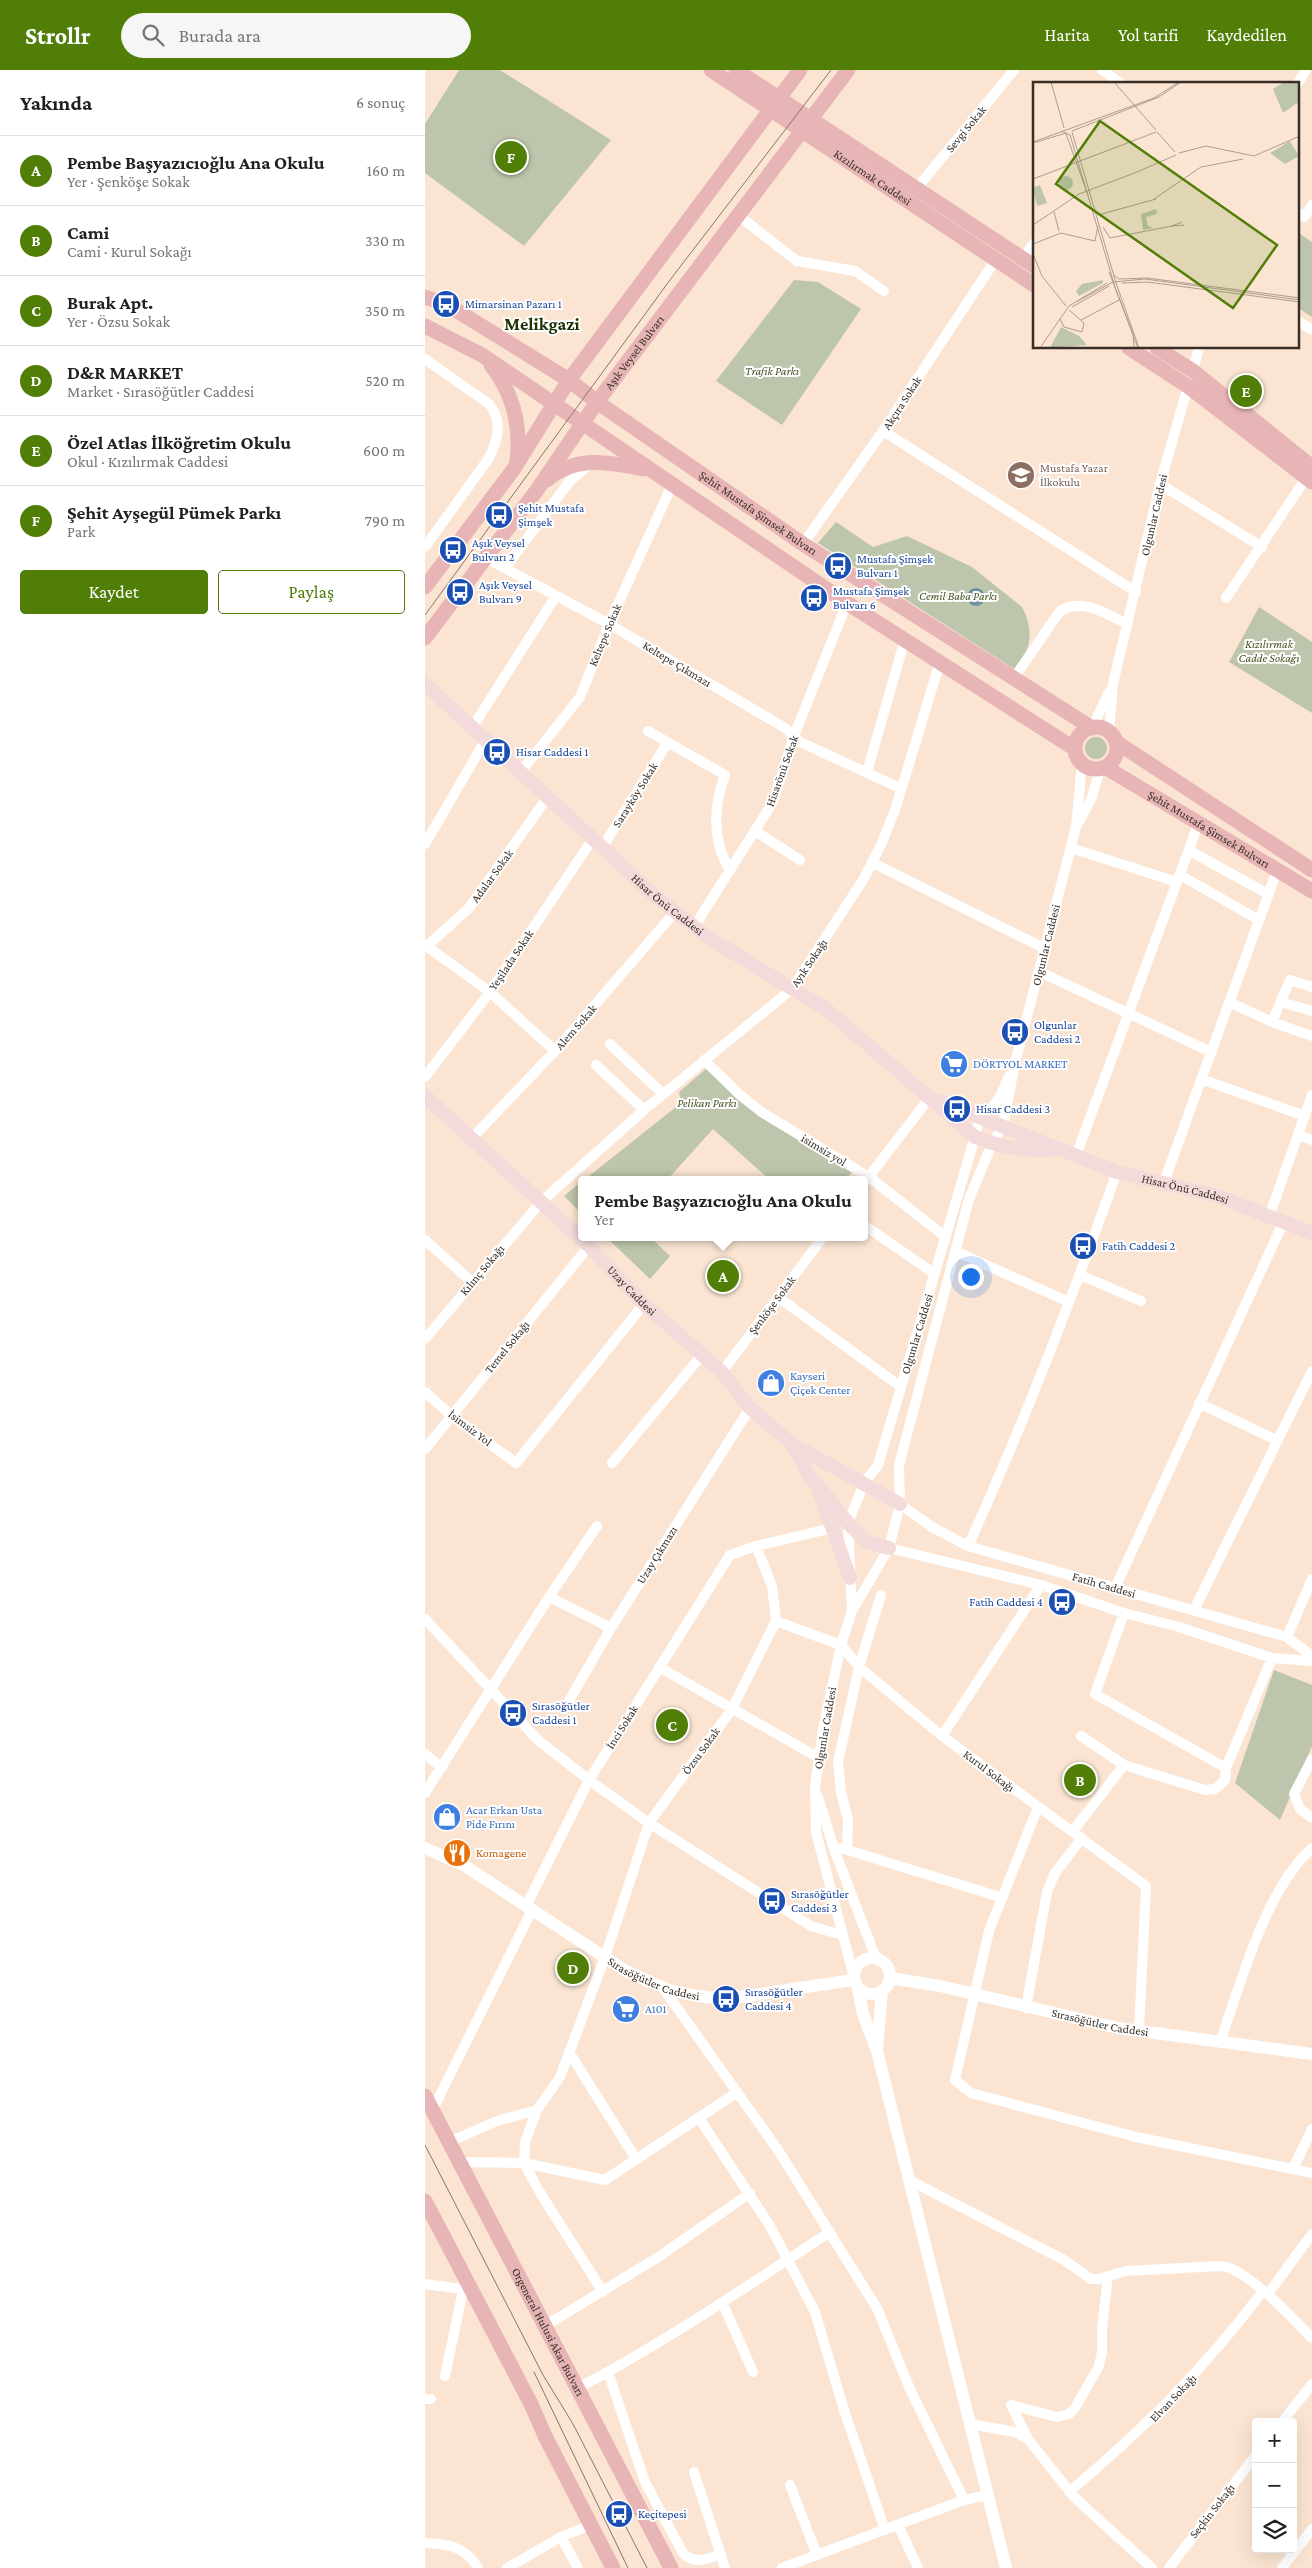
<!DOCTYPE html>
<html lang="tr">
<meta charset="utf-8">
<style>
:root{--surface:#fff;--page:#f6f6f6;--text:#202124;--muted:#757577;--line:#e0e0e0;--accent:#507e06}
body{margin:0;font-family:"Crimson Pro",serif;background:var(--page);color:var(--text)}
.controls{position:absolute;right:15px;bottom:15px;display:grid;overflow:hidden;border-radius:5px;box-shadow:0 5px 20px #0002}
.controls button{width:45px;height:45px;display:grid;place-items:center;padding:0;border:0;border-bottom:1px solid var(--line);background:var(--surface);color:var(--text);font:25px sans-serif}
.you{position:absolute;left:545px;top:1206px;width:18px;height:18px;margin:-12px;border:4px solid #fff;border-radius:50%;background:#1a73e8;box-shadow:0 0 0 8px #1a73e833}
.badge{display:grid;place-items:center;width:32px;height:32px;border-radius:50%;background:var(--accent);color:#fff;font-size:16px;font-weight:700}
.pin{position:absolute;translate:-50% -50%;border:2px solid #fff;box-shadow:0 1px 5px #0006}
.popup{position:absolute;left:153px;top:1106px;width:290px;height:65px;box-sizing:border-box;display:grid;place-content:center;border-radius:5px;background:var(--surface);filter:drop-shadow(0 1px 4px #0005);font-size:16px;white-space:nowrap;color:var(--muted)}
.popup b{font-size:19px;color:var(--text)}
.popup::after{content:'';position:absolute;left:50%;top:100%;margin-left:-10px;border:10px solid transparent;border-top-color:var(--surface)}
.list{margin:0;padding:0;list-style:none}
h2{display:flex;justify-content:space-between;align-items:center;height:65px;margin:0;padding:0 20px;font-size:21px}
h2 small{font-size:16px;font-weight:400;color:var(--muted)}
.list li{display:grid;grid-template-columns:32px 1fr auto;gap:15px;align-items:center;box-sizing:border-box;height:70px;padding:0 20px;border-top:1px solid var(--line)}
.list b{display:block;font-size:19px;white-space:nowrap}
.list p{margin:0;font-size:16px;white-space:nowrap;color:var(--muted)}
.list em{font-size:16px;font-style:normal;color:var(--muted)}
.actions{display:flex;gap:10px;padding:15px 20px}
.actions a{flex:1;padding:11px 0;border:1px solid var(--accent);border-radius:5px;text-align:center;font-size:18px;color:var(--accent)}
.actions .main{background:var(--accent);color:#fff}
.icon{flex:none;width:28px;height:28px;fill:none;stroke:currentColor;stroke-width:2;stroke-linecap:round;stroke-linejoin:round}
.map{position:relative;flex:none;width:887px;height:2498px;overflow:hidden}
header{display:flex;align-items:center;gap:30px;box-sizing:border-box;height:70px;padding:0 25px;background:var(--accent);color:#fff}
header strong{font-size:24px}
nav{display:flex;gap:28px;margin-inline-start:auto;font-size:18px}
.search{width:350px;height:45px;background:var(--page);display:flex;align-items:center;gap:12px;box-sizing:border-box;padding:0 18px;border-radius:28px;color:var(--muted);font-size:19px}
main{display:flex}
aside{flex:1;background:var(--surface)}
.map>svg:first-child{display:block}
</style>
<header>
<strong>Strollr</strong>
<div class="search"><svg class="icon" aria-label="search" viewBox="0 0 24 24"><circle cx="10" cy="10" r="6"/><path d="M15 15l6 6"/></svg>Burada ara</div>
<nav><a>Harita</a><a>Yol tarifi</a><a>Kaydedilen</a></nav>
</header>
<main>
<aside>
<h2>Yakında<small>6 sonuç</small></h2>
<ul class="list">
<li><span class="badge">A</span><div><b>Pembe Başyazıcıoğlu Ana Okulu</b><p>Yer · Şenköşe Sokak</p></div><em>160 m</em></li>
<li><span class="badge">B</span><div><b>Cami</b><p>Cami · Kurul Sokağı</p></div><em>330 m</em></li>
<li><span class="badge">C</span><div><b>Burak Apt.</b><p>Yer · Özsu Sokak</p></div><em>350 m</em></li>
<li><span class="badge">D</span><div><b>D&amp;R MARKET</b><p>Market · Sırasöğütler Caddesi</p></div><em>520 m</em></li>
<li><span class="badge">E</span><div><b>Özel Atlas İlköğretim Okulu</b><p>Okul · Kızılırmak Caddesi</p></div><em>600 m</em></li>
<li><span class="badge">F</span><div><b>Şehit Ayşegül Pümek Parkı</b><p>Park</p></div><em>790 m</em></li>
</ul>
<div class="actions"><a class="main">Kaydet</a><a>Paylaş</a></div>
</aside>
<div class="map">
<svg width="887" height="2498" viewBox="0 0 887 2498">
<rect width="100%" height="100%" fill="#fbe5d2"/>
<path fill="#bdc6ac" d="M34,0H75L186,70L99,176L0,103V54Z
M874,163L887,172V247L873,238Z
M369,210L393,212L436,239L357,355L291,311Z
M411,452L448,477L482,466L547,497L597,537C609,559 607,582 589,599L393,473Z
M834,537L887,572V643L804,592Z
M660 678a11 11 0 1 1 22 0a11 11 0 1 1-22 0Z
M283,997L427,1102L420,1110H345L288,1059L242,1110H159L256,1033L254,1022Z
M157,1111V1144L139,1126Z
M181,1167H225L245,1186L225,1209Z
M849,1600L887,1615V1676L855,1750L810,1713Z"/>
<path fill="#6f91a2" d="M542 527a9 9 0 1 1 18 0a9 9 0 1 1-18 0Z"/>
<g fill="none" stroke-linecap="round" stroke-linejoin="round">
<path stroke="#fff" stroke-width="10" d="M677,0L697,14
M872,14L881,0
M492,118L589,0
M873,143L879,147L887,135
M314,146L372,191L430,201L459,221
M598,189L609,173
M873,251L887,260
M0,289L64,334C78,351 73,370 64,388L0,477
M458,361L711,522
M735,414L837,477
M378,474L458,361L571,189
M61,488L184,554L360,658L375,672L475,718
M80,498L144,412L166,393
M801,528L881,408
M589,608L635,541C658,527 682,545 703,554
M47,658L131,526
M667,658L684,622
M223,661L300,705C288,737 287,770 305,801
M684,662L688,614L735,414L774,278
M442,702L480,569
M95,703L155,627L184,554L247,415
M654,752L667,727L675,699
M330,761L375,790
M0,774L60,671
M177,778L243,672
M646,778L752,812
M765,781L843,824
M448,793L621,879
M755,805L834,850
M269,857L348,732L369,666L422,533
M0,875L65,922L130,981
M2,876L44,838L122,728
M615,902L786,982
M804,932L847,952L887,966
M856,932L887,941
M847,952L865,910L887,917
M185,974L238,1024
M279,990L315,1025L338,1043L444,1107L521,1167
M171,995L219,1040
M0,1007L65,922L167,770
M776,1009L880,1046
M873,1065L887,1070
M47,1068L130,981L250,842
M651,1086L774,752
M739,1112L853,798
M439,1113L505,1027
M844,1147L887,1025
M439,1155L510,1204
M0,1170L47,1212
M530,1181L644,1232
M655,1205L716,1231
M353,1227L476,1317
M0,1269L116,1132L219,1040L367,919L438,810L456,775L470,740L515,592
M297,1302L398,1167
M0,1322L27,1346L91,1393L219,1234
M774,1333L851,1370
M0,1379L164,1176
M187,1393L276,1286
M475,1434L507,1457L543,1476L862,1567L887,1586
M543,1476C599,1354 647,1228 692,1102
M464,1478L616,1515L699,1543L754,1557L847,1588L887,1591
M690,1518L858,1153
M124,1527L186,1558
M769,1540L887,1301
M427,1541L423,1453L439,1413L453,1395L550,1067C552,1046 562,1046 572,1031C577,1024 580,1014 584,1006
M699,1543L670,1624L801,1698
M0,1549L113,1670L164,1710L224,1753L386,1856L417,1865
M351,1551L416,1575L434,1597L517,1666L721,1816L714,1961
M862,1567L887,1509
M234,1597L394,1688
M142,1634L186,1558L325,1338
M517,1666L616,1515
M656,1666L699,1695L780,1720L790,1719L800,1710L801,1698L847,1588
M0,1684L17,1698
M887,1689L869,1724L875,1739L887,1748
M0,1723L124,1527L172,1456
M393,1727L410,1782L451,1888
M613,1737L564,1861L530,2010L546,2023L711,2067L887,2103
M648,1761L699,1695
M416,1778L575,1827
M422,1780L423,1750L416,1722L413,1692L434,1597L456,1525
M101,1836L164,1710L305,1485L331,1476L408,1458
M428,1904L391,1762L390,1717L398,1659L416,1575L427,1541L464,1478L475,1434L474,1395L544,1129L567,1074L578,1056L590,993L651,757L657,693
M238,1918L353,2080L453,2240L484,2317L539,2430L563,2425
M601,1938L622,1822L630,1803L657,1768
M795,1972C817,1911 839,1822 887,1778
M144,1982L211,2089
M7,2041L107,1840
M274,2048L345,2156L390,2242L419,2340L460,2460
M24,2072L72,2051L112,2040
M34,2092L99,2093L180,2110L311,2023
M868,2099L887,2059
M484,2110L639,2190L666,2209H674L701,2201L795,2196C821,2197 868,2249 887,2268
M0,2214L44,2220
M178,2222L114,2121L99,2093L100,2072L112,2040L135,2007L180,1887L224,1753L307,1639L351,1551L347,1516L331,1476
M843,2224L887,2164
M298,2234L328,2302
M120,2256L235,2186L325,2123
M183,2302L220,2412L258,2483C270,2495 282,2489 295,2484
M20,2306L38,2220
M153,2318C241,2272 322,2216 405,2162
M0,2329H6
M586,2335L632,2347L644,2344L650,2338L674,2296L677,2282V2259L683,2206
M586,2335L603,2369
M857,2352L887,2314
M546,2354L590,2362L603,2369L649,2427L727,2498
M269,2402L300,2498
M365,2415L392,2485
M644,2422C719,2359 779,2299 838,2221
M473,2455L493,2498
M136,2467L153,2498
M0,2473C23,2474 40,2476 53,2498
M82,2498L136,2467L165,2455
M357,2498L539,2430
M744,2498L831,2385
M857,2498L887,2459"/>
<g stroke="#fff" stroke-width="12">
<path id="s1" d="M0,1778L40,1796L201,1901L244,1920L272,1926L301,1929L428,1910"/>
<circle cx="447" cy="1906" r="18"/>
<path id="s2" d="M465,1908L515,1916L693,1958L887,1984"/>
<path d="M433,1919L438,1944L452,1981L581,2498"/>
<path d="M452,1979L457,1921"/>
</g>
<g stroke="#f3dadb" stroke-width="14">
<path id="s3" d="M0,614L231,827L284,868L401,939L550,1067C577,1078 606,1082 634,1079"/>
<path id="s4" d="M0,1026L164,1176L219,1234L297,1302L325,1338L367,1374"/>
<path id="s5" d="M514,1031L692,1102L792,1126L887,1163"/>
<path d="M395,1423L425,1508"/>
<path d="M464,1478L442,1472L423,1453L384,1405L367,1374L475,1434"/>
</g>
<g stroke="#e8b5b6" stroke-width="15">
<path id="s6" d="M286,0L609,215"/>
<path d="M311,0L609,196"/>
<path id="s7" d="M0,227L21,234L144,310L172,332L378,474L667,658"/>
<path d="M0,256L57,285L422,533L650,679"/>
<path d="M704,278L764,317L887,412"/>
<path d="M732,278L768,301L887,397"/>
<path d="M66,295C88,323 96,355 92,390"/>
<path d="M122,410C150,385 185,392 219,399"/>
<path d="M0,517L88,400L144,310L375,0"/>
<path id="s8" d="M0,568L112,420L172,332L423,0"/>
<circle cx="671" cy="678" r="21"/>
<path d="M691,672L887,800"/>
<path id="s9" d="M680,697L887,821"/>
<path id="s10" d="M0,2026L246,2498"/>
<path d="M0,2131L106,2334L120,2366L188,2498"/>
</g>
<path stroke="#857669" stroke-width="1" d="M0,545L245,210L406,0
M0,2075L118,2305L148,2354L222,2498
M109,2302L203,2498"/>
</g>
<defs>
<symbol id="bus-disc" viewBox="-11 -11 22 22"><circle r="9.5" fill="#1a4fb4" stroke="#fff"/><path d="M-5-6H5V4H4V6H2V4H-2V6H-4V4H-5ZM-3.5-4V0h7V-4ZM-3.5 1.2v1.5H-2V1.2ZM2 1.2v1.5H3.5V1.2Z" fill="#fff"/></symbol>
<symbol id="school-disc" viewBox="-11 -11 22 22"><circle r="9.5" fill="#8d6e63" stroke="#fff"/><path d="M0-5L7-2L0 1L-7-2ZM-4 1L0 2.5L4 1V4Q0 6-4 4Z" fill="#fff"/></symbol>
<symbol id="supermarket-disc" viewBox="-11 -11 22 22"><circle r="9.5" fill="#3f7fe0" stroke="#fff"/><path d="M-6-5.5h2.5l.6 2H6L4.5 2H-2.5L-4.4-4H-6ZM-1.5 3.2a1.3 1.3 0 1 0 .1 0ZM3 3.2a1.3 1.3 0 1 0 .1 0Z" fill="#fff"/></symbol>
<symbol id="shop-disc" viewBox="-11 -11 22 22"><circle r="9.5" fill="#3f7fe0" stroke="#fff"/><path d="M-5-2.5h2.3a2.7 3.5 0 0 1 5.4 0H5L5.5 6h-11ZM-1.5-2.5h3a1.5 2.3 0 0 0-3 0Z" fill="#fff"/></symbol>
<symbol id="restaurant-disc" viewBox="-11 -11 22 22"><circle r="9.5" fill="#e8710a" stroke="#fff"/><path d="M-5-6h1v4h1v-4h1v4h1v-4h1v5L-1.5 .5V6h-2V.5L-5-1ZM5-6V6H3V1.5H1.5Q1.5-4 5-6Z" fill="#fff"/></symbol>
</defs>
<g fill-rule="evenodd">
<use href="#bus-disc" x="5" y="218" width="32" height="32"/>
<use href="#school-disc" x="580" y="389" width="32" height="32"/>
<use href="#bus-disc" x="58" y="429" width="32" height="32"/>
<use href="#bus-disc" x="12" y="464" width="32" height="32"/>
<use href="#bus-disc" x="397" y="480" width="32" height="32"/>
<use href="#bus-disc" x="19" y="506" width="32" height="32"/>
<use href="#bus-disc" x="373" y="512" width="32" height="32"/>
<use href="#bus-disc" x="56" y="666" width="32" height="32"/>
<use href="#bus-disc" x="574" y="946" width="32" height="32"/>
<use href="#supermarket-disc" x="513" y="978" width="32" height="32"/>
<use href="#bus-disc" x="516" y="1023" width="32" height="32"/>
<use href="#bus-disc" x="642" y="1160" width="32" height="32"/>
<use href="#shop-disc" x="330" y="1297" width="32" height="32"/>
<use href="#bus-disc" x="621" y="1516" width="32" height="32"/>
<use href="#bus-disc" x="72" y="1627" width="32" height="32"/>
<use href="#shop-disc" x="6" y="1731" width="32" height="32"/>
<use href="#restaurant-disc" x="16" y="1767" width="32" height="32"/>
<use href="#bus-disc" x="331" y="1815" width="32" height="32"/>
<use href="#bus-disc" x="285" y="1913" width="32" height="32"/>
<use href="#supermarket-disc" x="185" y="1923" width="32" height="32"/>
<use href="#bus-disc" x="178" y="2428" width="32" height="32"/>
</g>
<g text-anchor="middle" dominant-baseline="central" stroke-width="4" stroke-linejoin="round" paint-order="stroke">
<g font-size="12" fill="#382e25" stroke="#fff">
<text transform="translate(541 59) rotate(-51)">Sevgi Sokak</text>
<text stroke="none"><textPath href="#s6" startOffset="194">Kızılırmak Caddesi</textPath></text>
<text stroke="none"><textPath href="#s8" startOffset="354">Aşık Veysel Bulvarı</textPath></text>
<text transform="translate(477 333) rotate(-57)">Akçıra Sokak</text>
<text stroke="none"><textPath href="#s7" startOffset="398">Şehit Mustafa Şimsek Bulvarı</textPath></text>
<text transform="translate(729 445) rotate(-77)">Olgunlar Caddesi</text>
<text transform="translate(180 565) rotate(-67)">Keltepe Sokak</text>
<text transform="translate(252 594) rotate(31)">Keltepe Çıkmazı</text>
<text transform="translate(357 701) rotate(-70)">Hisarönü Sokak</text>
<text transform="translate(210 725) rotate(-58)">Sarayköy Sokak</text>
<text stroke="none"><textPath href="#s9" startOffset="121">Şehit Mustafa Şimsek Bulvarı</textPath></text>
<text transform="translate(67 806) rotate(-54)">Adalar Sokak</text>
<text stroke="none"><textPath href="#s3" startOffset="328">Hisar Önü Caddesi</textPath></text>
<text transform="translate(621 875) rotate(-76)">Olgunlar Caddesi</text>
<text transform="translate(86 890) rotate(-56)">Yeşilada Sokak</text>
<text transform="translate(384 893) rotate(-56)">Ayık Sokağı</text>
<text transform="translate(151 957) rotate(-49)">Alem Sokak</text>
<text transform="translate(399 1080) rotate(31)">isimsiz yol</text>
<text stroke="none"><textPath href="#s5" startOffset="262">Hisar Önü Caddesi</textPath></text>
<text transform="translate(57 1200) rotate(-50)">Kılınç Sokağı</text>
<text stroke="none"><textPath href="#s4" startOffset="284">Uzay Caddesi</textPath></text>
<text transform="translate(347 1235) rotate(-53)">Şenköşe Sokak</text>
<text transform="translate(492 1264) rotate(-73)">Olgunlar Caddesi</text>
<text transform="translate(82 1277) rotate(-51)">Temel Sokağı</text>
<text transform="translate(45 1358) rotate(37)">İsimsiz Yol</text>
<text transform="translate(232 1485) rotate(-58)">Uzay Çıkmazı</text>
<text transform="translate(679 1515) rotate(16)">Fatih Caddesi</text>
<text transform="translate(197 1657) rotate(-58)">İnci Sokak</text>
<text transform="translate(400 1658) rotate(-80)">Olgunlar Caddesi</text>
<text transform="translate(276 1681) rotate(-54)">Özsu Sokak</text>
<text transform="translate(564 1701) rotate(37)">Kurul Sokağı</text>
<text stroke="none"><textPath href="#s1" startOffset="265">Sırasöğütler Caddesi</textPath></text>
<text stroke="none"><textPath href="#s2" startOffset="215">Sırasöğütler Caddesi</textPath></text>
<text stroke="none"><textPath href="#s10" startOffset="266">Orgeneral Hulusi Akar Bulvarı</textPath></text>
<text transform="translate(748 2328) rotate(-46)">Elvan Sokağı</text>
<text transform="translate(787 2441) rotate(-52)">Seçkin Sokağı</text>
</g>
<g font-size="12" fill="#164399" stroke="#fff" text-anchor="start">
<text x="40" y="234">Mimarsinan Pazarı 1</text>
<text x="93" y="438">Şehit Mustafa<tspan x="93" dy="14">Şimşek</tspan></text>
<text x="47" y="473">Aşık Veysel<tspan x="47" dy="14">Bulvarı 2</tspan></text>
<text x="432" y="489">Mustafa Şimşek<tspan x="432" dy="14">Bulvarı 1</tspan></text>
<text x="54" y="515">Aşık Veysel<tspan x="54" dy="14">Bulvarı 9</tspan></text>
<text x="408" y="521">Mustafa Şimşek<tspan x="408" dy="14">Bulvarı 6</tspan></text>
<text x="91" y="682">Hisar Caddesi 1</text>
<text x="609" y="955">Olgunlar<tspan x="609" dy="14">Caddesi 2</tspan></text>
<text x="551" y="1039">Hisar Caddesi 3</text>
<text x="677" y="1176">Fatih Caddesi 2</text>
<text x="618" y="1532" text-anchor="end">Fatih Caddesi 4</text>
<text x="107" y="1636">Sırasöğütler<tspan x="107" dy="14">Caddesi 1</tspan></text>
<text x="366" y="1824">Sırasöğütler<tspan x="366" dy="14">Caddesi 3</tspan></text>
<text x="320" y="1922">Sırasöğütler<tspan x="320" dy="14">Caddesi 4</tspan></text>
<text x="213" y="2444">Keçitepesi</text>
</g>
<g font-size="12" font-style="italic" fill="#445220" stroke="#fff">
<text x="347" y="301">Trafik Parkı</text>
<text x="533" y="526">Cemil Baba Parkı</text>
<text x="844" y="574">Kızılırmak<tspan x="844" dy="14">Cadde Sokağı</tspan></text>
<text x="282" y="1033">Pelikan Parkı</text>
</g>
<g font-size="12" fill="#785e54" stroke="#fff" text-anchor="start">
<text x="615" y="398">Mustafa Yazar<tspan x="615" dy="14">İlkokulu</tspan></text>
</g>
<g font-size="12" fill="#366cbe" stroke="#fff" text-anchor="start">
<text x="548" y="994">DÖRTYOL MARKET</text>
<text x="365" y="1306">Kayseri<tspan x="365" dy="14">Çiçek Center</tspan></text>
<text x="41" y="1740">Acar Erkan Usta<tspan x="41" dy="14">Pide Fırını</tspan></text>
<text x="220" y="1939">A101</text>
</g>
<g font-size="12" fill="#c56008" stroke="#fff" text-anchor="start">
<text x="51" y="1783">Komagene</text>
</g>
<g font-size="18" font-weight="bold" fill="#1c3200" stroke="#fff">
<text x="117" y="254">Melikgazi</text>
</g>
</g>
<g transform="translate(608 12)">
<rect width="266" height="266" fill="#fbe5d2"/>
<path d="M251,0H266L267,26L264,21L250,31L240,7ZM257,59L266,74L252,82L237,71ZM26 101a7 7 0 1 1 14 0a7 7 0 1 1-14 0ZM7,103L14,121L4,124L0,106ZM123,127L124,132L113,135L115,144L120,146L110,148L108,132ZM70,198V201L46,214L43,209L49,202ZM28,245L46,254L54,263L17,266Z" fill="#bdc6ac"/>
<path fill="none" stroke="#ad9c8d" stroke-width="1" d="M18,0L31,46M81,0L123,48M28,49L37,53L82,205L105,266M39,49L126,15L148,0M39,50L83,201L106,266M124,50L142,70M33,52L55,113M0,60L121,16L146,0M0,61L33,51M146,71L173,64L221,74L267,54M104,90L143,73M0,97L123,50M121,117L168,85L210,77M21,130L26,149M65,133L123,117M149,140L139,144L151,143M0,143L46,112L104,90M70,145L77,156L139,144M28,151L62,159L65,144M0,162L28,151M0,172L9,194L33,224M76,190L100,252M81,193L86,197L114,196L267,216M89,201L114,200L267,220M43,220L80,200L112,197L267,218M39,225L76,204M27,237L31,245L49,250L51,241L36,228M48,238L86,218M100,251L101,266M7,266L36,224L74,201"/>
<path fill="#507e06" fill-opacity="0.15" stroke="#507e06" stroke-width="2.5" d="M67,39L244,163L200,226L23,102Z"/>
<rect width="266" height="266" fill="none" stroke="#382e25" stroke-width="2.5"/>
</g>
</svg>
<div class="controls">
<button>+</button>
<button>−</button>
<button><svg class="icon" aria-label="layers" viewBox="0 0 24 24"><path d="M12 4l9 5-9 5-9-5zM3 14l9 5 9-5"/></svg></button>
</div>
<div class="you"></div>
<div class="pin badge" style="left:298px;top:1206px">A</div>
<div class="popup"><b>Pembe Başyazıcıoğlu Ana Okulu</b>Yer</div>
<div class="pin badge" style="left:655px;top:1710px">B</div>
<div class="pin badge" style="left:247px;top:1655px">C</div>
<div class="pin badge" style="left:148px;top:1898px">D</div>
<div class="pin badge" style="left:821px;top:321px">E</div>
<div class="pin badge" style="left:86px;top:87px">F</div>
</div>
</main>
